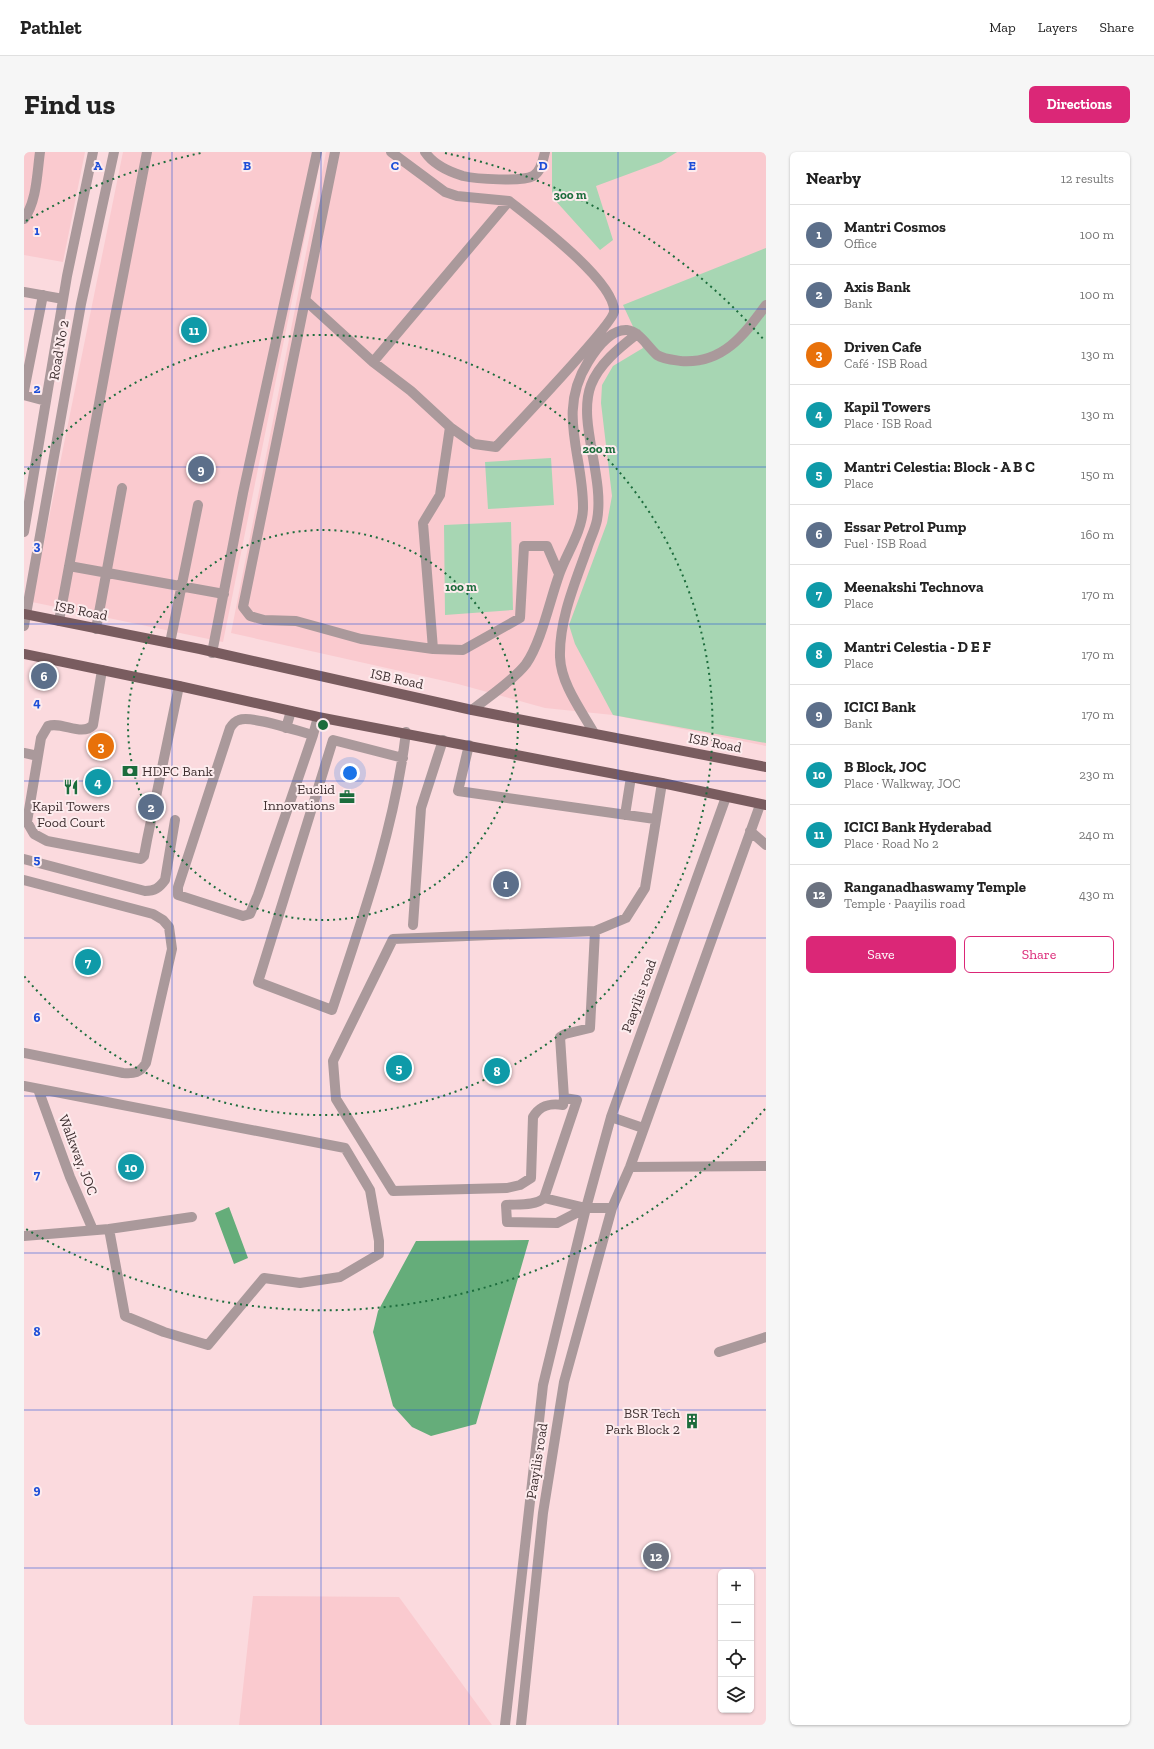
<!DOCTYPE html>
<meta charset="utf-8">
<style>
:root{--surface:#fff;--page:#f6f6f6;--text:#222;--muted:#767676;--line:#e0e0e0;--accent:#db2777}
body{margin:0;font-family:"Zilla Slab",serif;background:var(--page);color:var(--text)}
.controls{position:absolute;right:12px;bottom:12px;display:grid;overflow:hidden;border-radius:6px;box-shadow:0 1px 3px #0004}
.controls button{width:36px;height:36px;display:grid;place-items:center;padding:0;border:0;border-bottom:1px solid var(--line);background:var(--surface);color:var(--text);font:20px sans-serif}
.you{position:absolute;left:326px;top:621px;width:14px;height:14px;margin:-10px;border:3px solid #fff;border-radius:50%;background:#1a73e8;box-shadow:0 0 0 6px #1a73e833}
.badge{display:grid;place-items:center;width:26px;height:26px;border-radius:50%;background:var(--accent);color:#fff;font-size:13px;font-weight:700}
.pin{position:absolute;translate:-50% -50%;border:2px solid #fff;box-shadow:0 1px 4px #0006}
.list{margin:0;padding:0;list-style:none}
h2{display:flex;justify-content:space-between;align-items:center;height:52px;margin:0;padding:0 16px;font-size:17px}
h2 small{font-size:13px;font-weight:400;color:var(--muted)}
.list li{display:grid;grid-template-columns:26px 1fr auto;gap:12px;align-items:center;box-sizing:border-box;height:60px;padding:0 16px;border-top:1px solid var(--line)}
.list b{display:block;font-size:15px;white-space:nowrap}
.list p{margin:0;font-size:13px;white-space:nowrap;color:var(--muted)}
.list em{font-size:13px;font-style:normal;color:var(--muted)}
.actions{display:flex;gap:8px;padding:12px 16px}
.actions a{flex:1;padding:9px 0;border:1px solid var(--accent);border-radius:6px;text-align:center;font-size:14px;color:var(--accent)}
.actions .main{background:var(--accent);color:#fff}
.icon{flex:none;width:22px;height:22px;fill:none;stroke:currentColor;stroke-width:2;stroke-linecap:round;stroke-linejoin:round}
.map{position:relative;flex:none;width:742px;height:1573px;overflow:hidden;border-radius:6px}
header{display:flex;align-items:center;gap:24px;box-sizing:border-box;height:56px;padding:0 20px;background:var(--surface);border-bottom:1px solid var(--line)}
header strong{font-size:19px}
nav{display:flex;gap:22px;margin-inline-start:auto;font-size:14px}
.intro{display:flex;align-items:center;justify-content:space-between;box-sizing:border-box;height:96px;padding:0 24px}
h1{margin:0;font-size:28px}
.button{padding:10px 18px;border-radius:6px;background:var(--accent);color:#fff;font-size:14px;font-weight:700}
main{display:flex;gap:24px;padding:0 24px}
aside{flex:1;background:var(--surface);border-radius:6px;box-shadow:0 1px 3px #0004}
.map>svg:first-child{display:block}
</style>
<header>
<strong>Pathlet</strong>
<nav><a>Map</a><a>Layers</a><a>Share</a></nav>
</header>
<div class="intro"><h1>Find us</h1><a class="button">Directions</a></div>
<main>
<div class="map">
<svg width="742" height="1573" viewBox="0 0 742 1573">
<rect width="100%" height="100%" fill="#fbdade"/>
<path fill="#facacf" d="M0,0H61L39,110L0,103Z
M99,0H298L199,490L8,450Z
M302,0H742V594L589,563L521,556L434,532L207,481Z
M229,1444L375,1445L468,1573H215Z"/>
<path fill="#a7d6b3" d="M528,0H653L637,10L572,34L589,88L576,98L530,47L528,42Z
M742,96V591L589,563L551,492L545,473L583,371L588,344L577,251L578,233L589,214L619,196L599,153Z
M527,306L530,353L464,357L461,310Z
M487,370L489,458L421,463L420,373Z"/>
<path fill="#65ad7a" d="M205,1055L224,1106L210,1112L191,1061Z
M505,1088L452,1272L407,1284L388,1275L369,1254L349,1180L354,1159L392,1089Z"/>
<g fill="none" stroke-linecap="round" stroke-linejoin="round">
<path stroke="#aa999b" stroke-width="10" d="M311,0L219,455L226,464L240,468L272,469L337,487L409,497L439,498L496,466L500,394H523L535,422
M367,0L421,40L433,44L485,49
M401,0C409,12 426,20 439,24C452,27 498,30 509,24C517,20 519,8 521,0
M0,67C13,49 13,21 16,0
M0,140L39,147
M281,148L349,210L387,239L426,275L416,343L399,371L409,497
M349,210L485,49C509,68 592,130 590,160C588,173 488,278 472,295L450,292L426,275
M0,239L19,143
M0,243L22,249
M0,380L43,124L69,0
M45,414L200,442
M35,469L90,170L123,0
M0,474L57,152L90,0
M72,477L98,336
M146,491L174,353
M188,501L219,341L293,0
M78,518L69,573C58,585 38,569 24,574L17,586L3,670L10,682L23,689L117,707L120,704L123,688L155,534
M448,558C464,545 490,528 502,512C517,491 526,448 535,423C542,402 558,380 559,357C560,304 532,261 564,210C572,197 586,177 603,178C615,179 624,195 633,203C639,207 650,208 657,209C699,212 720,183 742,153
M262,576L267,559
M570,581C557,558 537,532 536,505C535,468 551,431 563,397C566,387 571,378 573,368C581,325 553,270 567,233C575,212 595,196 613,182
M289,583L234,743L226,762L219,764L154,743V735L206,576C208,573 211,569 215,568C228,563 273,579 289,583L294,565
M445,593L434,639L631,667
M0,601L14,604
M379,606L309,588L234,830L308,858C338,768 371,675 382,580
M702,645L587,965L562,1056H588L606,1015L736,653
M601,663L607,625
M726,679L742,693
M0,707L121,739C131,739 135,736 141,728L151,668
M0,728L129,762L139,768L145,775L148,797L122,911C116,921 110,922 99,921L0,901
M389,773L397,656L419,588
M571,779L602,766L621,736L638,631
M0,934L321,996L346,1038L355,1089V1102L316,1125L276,1131L240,1126L184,1193L140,1180L101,1164L85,1077L0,1084
M14,937L46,1025L69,1078
M540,946L539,953C526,951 516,953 509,965L507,1026L496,1033L483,1036L369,1039L312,947L309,909L369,787L571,779L566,876L541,882L536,885L540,946L553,948L520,1046C511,1054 494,1052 482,1053L483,1070L533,1071L562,1056
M587,965L619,976
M606,1015L742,1014
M520,1046L562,1056
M85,1077L168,1065
M695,1200L742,1185
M481,1573L519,1233L562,1056
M497,1573L519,1361L540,1230L588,1056"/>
<path stroke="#795c5f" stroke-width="10" d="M0,462L176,497L448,558L742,615
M0,502L155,534L294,565L638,631L742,653"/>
</g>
<path fill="none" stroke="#1d4ed8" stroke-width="1" stroke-opacity="0.55" d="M148,0V1573M297,0V1573M445,0V1573M594,0V1573M0,157H742M0,315H742M0,472H742M0,629H742M0,786H742M0,944H742M0,1101H742M0,1258H742M0,1416H742"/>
<g fill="none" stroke="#1c6c3c" stroke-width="2" stroke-dasharray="2 4">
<circle cx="299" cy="573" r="195"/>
<path d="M0 322A390 390 0 1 1 0 824"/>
<path d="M741 957A585 585 0 0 1 2 1077M2 69A585 585 0 0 1 177 1M421 1A585 585 0 0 1 741 189"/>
</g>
<defs>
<symbol id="bank-bare" viewBox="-9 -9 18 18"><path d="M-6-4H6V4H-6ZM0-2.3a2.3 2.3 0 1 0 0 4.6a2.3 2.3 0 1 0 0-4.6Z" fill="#1c6c3c" stroke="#fdecee" stroke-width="2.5" paint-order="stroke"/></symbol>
<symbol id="restaurant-bare" viewBox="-9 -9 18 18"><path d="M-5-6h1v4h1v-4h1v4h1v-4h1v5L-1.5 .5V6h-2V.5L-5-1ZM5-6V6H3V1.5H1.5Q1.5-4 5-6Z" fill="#1c6c3c" stroke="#fdecee" stroke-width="2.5" paint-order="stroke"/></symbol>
<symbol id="office-bare" viewBox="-9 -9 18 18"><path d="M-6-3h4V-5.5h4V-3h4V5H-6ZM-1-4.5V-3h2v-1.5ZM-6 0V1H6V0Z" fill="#1c6c3c" stroke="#fdecee" stroke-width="2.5" paint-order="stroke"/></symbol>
<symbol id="building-bare" viewBox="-9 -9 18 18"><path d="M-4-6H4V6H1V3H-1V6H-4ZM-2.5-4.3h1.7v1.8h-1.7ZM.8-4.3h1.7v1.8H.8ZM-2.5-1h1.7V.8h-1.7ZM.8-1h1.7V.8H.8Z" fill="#1c6c3c" stroke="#fdecee" stroke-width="2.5" paint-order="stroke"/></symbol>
</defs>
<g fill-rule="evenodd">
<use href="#bank-bare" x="95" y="608" width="22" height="22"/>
<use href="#restaurant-bare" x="36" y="624" width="22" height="22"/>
<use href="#office-bare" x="312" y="634" width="22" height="22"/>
<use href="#building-bare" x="657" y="1258" width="22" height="22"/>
</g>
<g text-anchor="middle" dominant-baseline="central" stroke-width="4" stroke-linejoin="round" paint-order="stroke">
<g font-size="14" fill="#3f3031" stroke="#fdecee">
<text transform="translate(35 198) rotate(-80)">Road No 2</text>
<text transform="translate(57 459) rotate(11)">ISB Road</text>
<text transform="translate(373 527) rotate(12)">ISB Road</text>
<text transform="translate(691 591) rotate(11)">ISB Road</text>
<text transform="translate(615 844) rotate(-70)">Paayilis road</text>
<text transform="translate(54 1003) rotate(69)">Walkway, JOC</text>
<text transform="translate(513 1309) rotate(-81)">Paayilis road</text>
</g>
<g font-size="14" fill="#3f3031" stroke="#fdecee" text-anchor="end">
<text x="118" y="619" text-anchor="start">HDFC Bank</text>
<text x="311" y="637">Euclid<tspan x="311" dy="16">Innovations</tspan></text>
<text x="47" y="654" text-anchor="middle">Kapil Towers<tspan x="47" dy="16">Food Court</tspan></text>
<text x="656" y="1261">BSR Tech<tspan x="656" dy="16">Park Block 2</tspan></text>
</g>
</g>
<g font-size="13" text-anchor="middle" font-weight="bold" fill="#1d4ed8" stroke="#fdecee" stroke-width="4" stroke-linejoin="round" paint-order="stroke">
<text x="74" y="18">A</text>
<text x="223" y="18">B</text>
<text x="371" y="18">C</text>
<text x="519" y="18">D</text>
<text x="668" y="18">E</text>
<text x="13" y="83">1</text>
<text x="13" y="241">2</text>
<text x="13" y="398">3</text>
<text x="13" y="555">4</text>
<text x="13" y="712">5</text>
<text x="13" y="870">6</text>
<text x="13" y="1027">7</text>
<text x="13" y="1184">8</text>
<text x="13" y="1342">9</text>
</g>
<circle cx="299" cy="573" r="6" fill="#1c6c3c" stroke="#fdecee" stroke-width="2"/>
<g font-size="12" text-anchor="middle" font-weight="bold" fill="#1c6c3c" stroke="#fdecee" stroke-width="4" stroke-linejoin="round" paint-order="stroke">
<text x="546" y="47">300 m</text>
<text x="575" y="301">200 m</text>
<text x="437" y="439">100 m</text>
</g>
</svg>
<div class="controls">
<button>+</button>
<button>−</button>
<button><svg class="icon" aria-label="locate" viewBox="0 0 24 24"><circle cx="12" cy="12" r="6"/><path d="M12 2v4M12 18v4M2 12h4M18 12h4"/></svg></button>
<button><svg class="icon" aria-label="layers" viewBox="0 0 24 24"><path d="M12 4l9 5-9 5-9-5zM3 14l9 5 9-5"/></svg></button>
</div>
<div class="you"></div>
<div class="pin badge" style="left:482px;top:732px;background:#5c6f8a">1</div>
<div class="pin badge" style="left:127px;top:655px;background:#5c6f8a">2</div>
<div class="pin badge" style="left:77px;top:594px;background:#e8710a">3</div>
<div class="pin badge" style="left:74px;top:630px;background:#0f9aa8">4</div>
<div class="pin badge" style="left:375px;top:916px;background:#0f9aa8">5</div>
<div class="pin badge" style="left:20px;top:524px;background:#5c6f8a">6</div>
<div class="pin badge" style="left:64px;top:810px;background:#0f9aa8">7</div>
<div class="pin badge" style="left:473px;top:919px;background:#0f9aa8">8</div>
<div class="pin badge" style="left:177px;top:317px;background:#5c6f8a">9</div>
<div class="pin badge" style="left:107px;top:1015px;background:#0f9aa8">10</div>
<div class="pin badge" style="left:170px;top:178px;background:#0f9aa8">11</div>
<div class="pin badge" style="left:632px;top:1404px;background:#6b7280">12</div>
</div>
<aside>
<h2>Nearby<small>12 results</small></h2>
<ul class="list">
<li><span class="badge" style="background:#5c6f8a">1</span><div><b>Mantri Cosmos</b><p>Office</p></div><em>100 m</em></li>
<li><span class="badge" style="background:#5c6f8a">2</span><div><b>Axis Bank</b><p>Bank</p></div><em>100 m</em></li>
<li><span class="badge" style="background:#e8710a">3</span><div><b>Driven Cafe</b><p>Café · ISB Road</p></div><em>130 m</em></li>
<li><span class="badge" style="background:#0f9aa8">4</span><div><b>Kapil Towers</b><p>Place · ISB Road</p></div><em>130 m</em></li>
<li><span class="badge" style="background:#0f9aa8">5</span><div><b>Mantri Celestia: Block - A B C</b><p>Place</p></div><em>150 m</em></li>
<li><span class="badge" style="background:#5c6f8a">6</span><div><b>Essar Petrol Pump</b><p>Fuel · ISB Road</p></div><em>160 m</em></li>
<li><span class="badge" style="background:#0f9aa8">7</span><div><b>Meenakshi Technova</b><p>Place</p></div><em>170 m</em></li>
<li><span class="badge" style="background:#0f9aa8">8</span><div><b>Mantri Celestia - D E F</b><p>Place</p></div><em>170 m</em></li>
<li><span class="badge" style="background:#5c6f8a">9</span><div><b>ICICI Bank</b><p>Bank</p></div><em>170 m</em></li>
<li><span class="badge" style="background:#0f9aa8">10</span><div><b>B Block, JOC</b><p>Place · Walkway, JOC</p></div><em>230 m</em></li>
<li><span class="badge" style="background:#0f9aa8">11</span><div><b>ICICI Bank Hyderabad</b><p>Place · Road No 2</p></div><em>240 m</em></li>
<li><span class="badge" style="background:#6b7280">12</span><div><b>Ranganadhaswamy Temple</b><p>Temple · Paayilis road</p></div><em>430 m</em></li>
</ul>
<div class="actions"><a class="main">Save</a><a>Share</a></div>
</aside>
</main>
